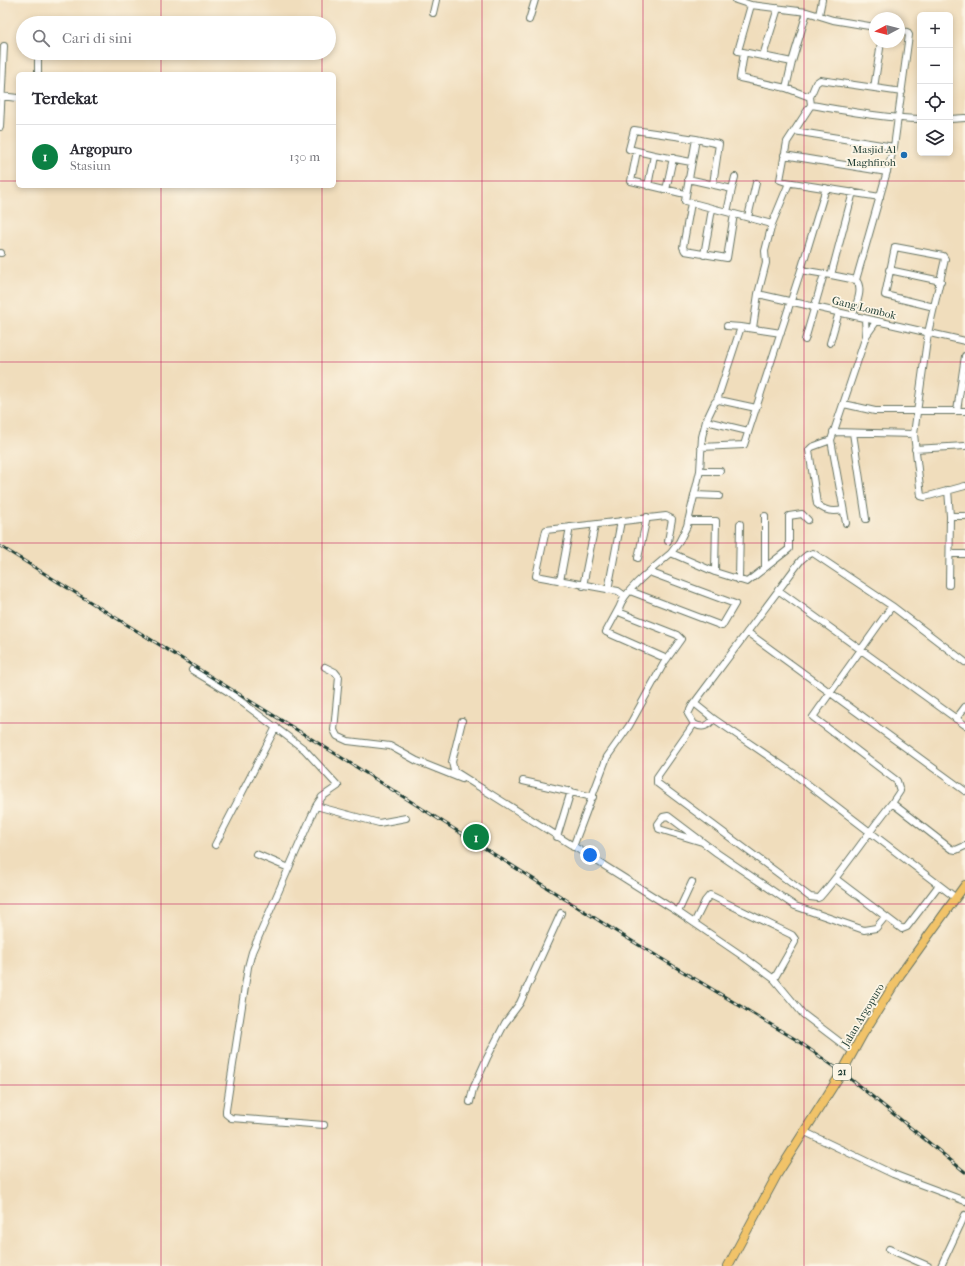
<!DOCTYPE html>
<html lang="id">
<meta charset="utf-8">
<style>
:root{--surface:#fff;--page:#f2f2f3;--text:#2b2b33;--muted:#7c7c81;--line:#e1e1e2;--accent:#0b8043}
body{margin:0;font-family:"IM FELL French Canon",serif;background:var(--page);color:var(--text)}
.controls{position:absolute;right:12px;top:12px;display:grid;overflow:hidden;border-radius:6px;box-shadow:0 2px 6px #0003}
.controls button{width:36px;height:36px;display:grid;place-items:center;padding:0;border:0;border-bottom:1px solid var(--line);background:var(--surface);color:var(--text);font:20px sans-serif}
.compass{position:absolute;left:869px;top:12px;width:36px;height:36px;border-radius:50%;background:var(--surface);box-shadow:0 2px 6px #0003;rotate:263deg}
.you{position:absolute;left:590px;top:855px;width:14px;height:14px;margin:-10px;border:3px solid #fff;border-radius:50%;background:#1a73e8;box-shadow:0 0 0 6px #1a73e833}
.badge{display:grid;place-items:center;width:26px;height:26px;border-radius:50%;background:var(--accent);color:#fff;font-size:13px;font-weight:700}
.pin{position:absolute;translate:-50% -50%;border:2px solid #fff;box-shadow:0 1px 4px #0006}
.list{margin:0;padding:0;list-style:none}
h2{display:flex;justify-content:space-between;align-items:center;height:52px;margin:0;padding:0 16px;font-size:17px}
h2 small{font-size:13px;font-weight:400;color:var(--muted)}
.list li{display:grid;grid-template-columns:26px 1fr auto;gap:12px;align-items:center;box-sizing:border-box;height:64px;padding:0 16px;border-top:1px solid var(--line)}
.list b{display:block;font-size:15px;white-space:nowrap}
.list p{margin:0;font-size:13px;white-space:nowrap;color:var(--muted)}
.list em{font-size:13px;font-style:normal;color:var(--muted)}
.icon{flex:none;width:22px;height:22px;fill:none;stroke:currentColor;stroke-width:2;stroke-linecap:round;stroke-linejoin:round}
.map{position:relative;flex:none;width:965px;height:1266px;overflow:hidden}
.search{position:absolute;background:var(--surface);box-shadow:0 2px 6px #0003;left:16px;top:16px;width:320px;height:44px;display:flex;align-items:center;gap:10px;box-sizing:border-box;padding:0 14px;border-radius:22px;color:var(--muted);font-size:15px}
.panel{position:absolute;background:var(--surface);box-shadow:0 2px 6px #0003;left:16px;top:72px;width:320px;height:116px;border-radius:6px}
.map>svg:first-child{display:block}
</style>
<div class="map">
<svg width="965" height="1266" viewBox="0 0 965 1266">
<rect width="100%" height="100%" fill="#fcf5e5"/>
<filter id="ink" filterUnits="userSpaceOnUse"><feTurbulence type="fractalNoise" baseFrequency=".025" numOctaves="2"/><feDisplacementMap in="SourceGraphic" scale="8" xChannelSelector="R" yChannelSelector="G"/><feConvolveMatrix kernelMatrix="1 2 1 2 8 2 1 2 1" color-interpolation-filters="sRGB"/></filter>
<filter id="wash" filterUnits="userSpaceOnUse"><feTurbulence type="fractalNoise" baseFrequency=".012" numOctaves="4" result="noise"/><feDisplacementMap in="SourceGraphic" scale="16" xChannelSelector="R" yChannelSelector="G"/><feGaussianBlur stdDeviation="0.9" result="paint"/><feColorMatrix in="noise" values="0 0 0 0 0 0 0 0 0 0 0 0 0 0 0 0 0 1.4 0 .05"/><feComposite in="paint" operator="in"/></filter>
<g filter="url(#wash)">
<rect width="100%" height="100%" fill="#f0ddbc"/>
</g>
<g filter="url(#ink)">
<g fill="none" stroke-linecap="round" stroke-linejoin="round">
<defs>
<path id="minor" d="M736,0L751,5L807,12L833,20L875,27
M751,5L738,51L792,62
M433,13L436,0
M819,15L822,0
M529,20L535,0
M744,53L740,78L786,88L810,97L811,105C848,111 883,118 920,119
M763,56L778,8
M38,74V55
M786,88L792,62L807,12
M874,88L881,42
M0,96L18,98
M810,97L816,83L820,80L902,92
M811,105L787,142L780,180L786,182L880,197
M950,119L965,118
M0,127L4,46
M794,131L894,147
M696,139L719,144L713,184
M637,151L654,155
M784,155L887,172
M688,179L732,189L727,212
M648,186L654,155L691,162
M732,189L735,177
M666,190L673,158
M853,192L831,275L856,280
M685,194L631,181L637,151L629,149L634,130L696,139L685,201L772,224
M691,203L683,247L685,251L727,258L734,214
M748,217L756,183
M0,253H1
M704,255L712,209
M801,270L826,188
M889,270L941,281
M758,294L965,341
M853,315C856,304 864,289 856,280L894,147L909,35L907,32L899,31
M865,319L866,336
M727,326L741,327
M753,328L758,294L766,263L765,251L772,224L789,183
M805,340L824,274
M830,343L839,312
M717,400L741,327L781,333
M844,404L875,411H965
M957,411L965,356
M706,421L748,431
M833,432L914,434L928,333L945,259L943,256L895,247L885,295L934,307
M853,433L866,519
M914,434L921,496L925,497L965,486
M831,440L812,447L809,450L817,504C824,511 834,512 843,510
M701,447L744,445L801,270L831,275
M915,449L965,446
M700,471H720
M948,490L950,516L949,585
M694,495L719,496
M950,516H965
M688,521H716L715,572
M846,523L831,440L866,336L876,322
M671,553L679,542L687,526L700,471L702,437L706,421L715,402L719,400L756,408
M950,554H965
M638,558L647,517
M765,567V516
M739,580L740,524
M560,581L570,527
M583,586L595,525
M608,590L621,521
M778,590L965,725
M630,591L722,626L735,604L649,572
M625,596L618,591L536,576L546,530L666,516L672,519L668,541
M892,606L813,717L897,781L900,791L892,803L951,849L956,850L965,846
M619,608L606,632L667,659
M747,632L965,791
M325,667L335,672L339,677L334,730L337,736L348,741L390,746L417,761L462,779
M192,670L227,691L304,749L338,786L322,797L316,806L252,952L248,967L226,1110V1114L231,1118L324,1125
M694,703L714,719L793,773L956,898
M714,719C708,726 703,729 694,724L657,777V783L810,897L818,898L820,897C846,867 867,834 892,803
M956,719L965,707
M462,721L452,762L454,771L678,912L741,955L774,979L803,1014L853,1052
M694,724L688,714L692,706L801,560L807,555L813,553L892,606L965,662
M523,781L593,797
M316,806L379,823L406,818
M557,837L571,791
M702,842L659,829L658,824L663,817L668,816L717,853L795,906L864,930L876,928L885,917
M215,845L276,727
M573,847L607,757L629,726L664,663L681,639L677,635L621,613L619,608C626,588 655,567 671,553L715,572L747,582L789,549V516L802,514L808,520
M256,854L289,868
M836,879L902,929L907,927L939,885
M678,912L692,882
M694,923L705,901L710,895L792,935L795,939V942L774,979
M470,1102L473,1089L487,1058L505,1023L520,1003L561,913
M805,1132L893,1174L965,1201
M889,1249L928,1266
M941,1266L965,1215"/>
<path id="highway" d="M728,1266L778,1173L842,1072L863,1034L900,975L965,885"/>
</defs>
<use href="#minor" stroke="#687564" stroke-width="8"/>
<use href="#highway" stroke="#687564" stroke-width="10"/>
<use href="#minor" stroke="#fff" stroke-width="6"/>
<use href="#highway" stroke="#f1c369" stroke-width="8"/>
<defs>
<path id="rail" d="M0,546L331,751L617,932L795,1039L842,1072L965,1172"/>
</defs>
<use href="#rail" stroke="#1f3d34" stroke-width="3"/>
<use href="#rail" stroke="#fcf5e5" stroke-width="1.5" stroke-dasharray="4.5" stroke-linecap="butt"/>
</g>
</g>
<path fill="none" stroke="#c2185b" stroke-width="1" stroke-opacity="0.55" d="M161,0V23M322,0V23M482,0V1266M643,0V1266M804,0V1266M161,53V74M322,53V74M0,181H18M334,181H965M161,186V1266M322,186V1266M0,362H965M0,543H965M0,723H965M0,904H965M0,1085H965"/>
<circle fill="#1f6fb2" stroke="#fcf5e5" stroke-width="1.5" cx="904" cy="155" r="4"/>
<g text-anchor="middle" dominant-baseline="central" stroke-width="3.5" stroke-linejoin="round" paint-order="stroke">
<rect fill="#fcf5e5" stroke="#617469" stroke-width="1" x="833" y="1064" width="18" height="16" rx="3"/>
<g font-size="10" font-weight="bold" fill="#1f3d34">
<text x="842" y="1072">21</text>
</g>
<g font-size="11" fill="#1f3d34" stroke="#fcf5e5" text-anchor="end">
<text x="896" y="149">Masjid Al<tspan x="896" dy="13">Maghfiroh</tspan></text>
</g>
<g font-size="11" fill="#1f3d34" stroke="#fcf5e5">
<text transform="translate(864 308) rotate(14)">Gang Lombok</text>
<text transform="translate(863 1015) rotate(-59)">Jalan Argopuro</text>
</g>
</g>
</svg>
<div class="controls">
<button>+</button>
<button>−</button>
<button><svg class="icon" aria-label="locate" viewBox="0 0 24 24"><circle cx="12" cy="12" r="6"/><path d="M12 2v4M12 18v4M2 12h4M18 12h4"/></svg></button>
<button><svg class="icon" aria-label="layers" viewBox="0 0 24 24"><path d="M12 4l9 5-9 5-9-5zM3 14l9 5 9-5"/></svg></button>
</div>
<svg class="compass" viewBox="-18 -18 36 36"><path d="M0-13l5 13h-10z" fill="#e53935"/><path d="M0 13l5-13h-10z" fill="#7c7c81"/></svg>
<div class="you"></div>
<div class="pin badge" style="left:476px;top:837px">1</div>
<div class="search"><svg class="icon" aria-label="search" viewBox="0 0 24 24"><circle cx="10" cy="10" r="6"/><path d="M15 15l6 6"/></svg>Cari di sini</div>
<section class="panel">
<h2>Terdekat<small></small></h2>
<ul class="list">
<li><span class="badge">1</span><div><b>Argopuro</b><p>Stasiun</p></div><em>130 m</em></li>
</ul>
</section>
</div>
